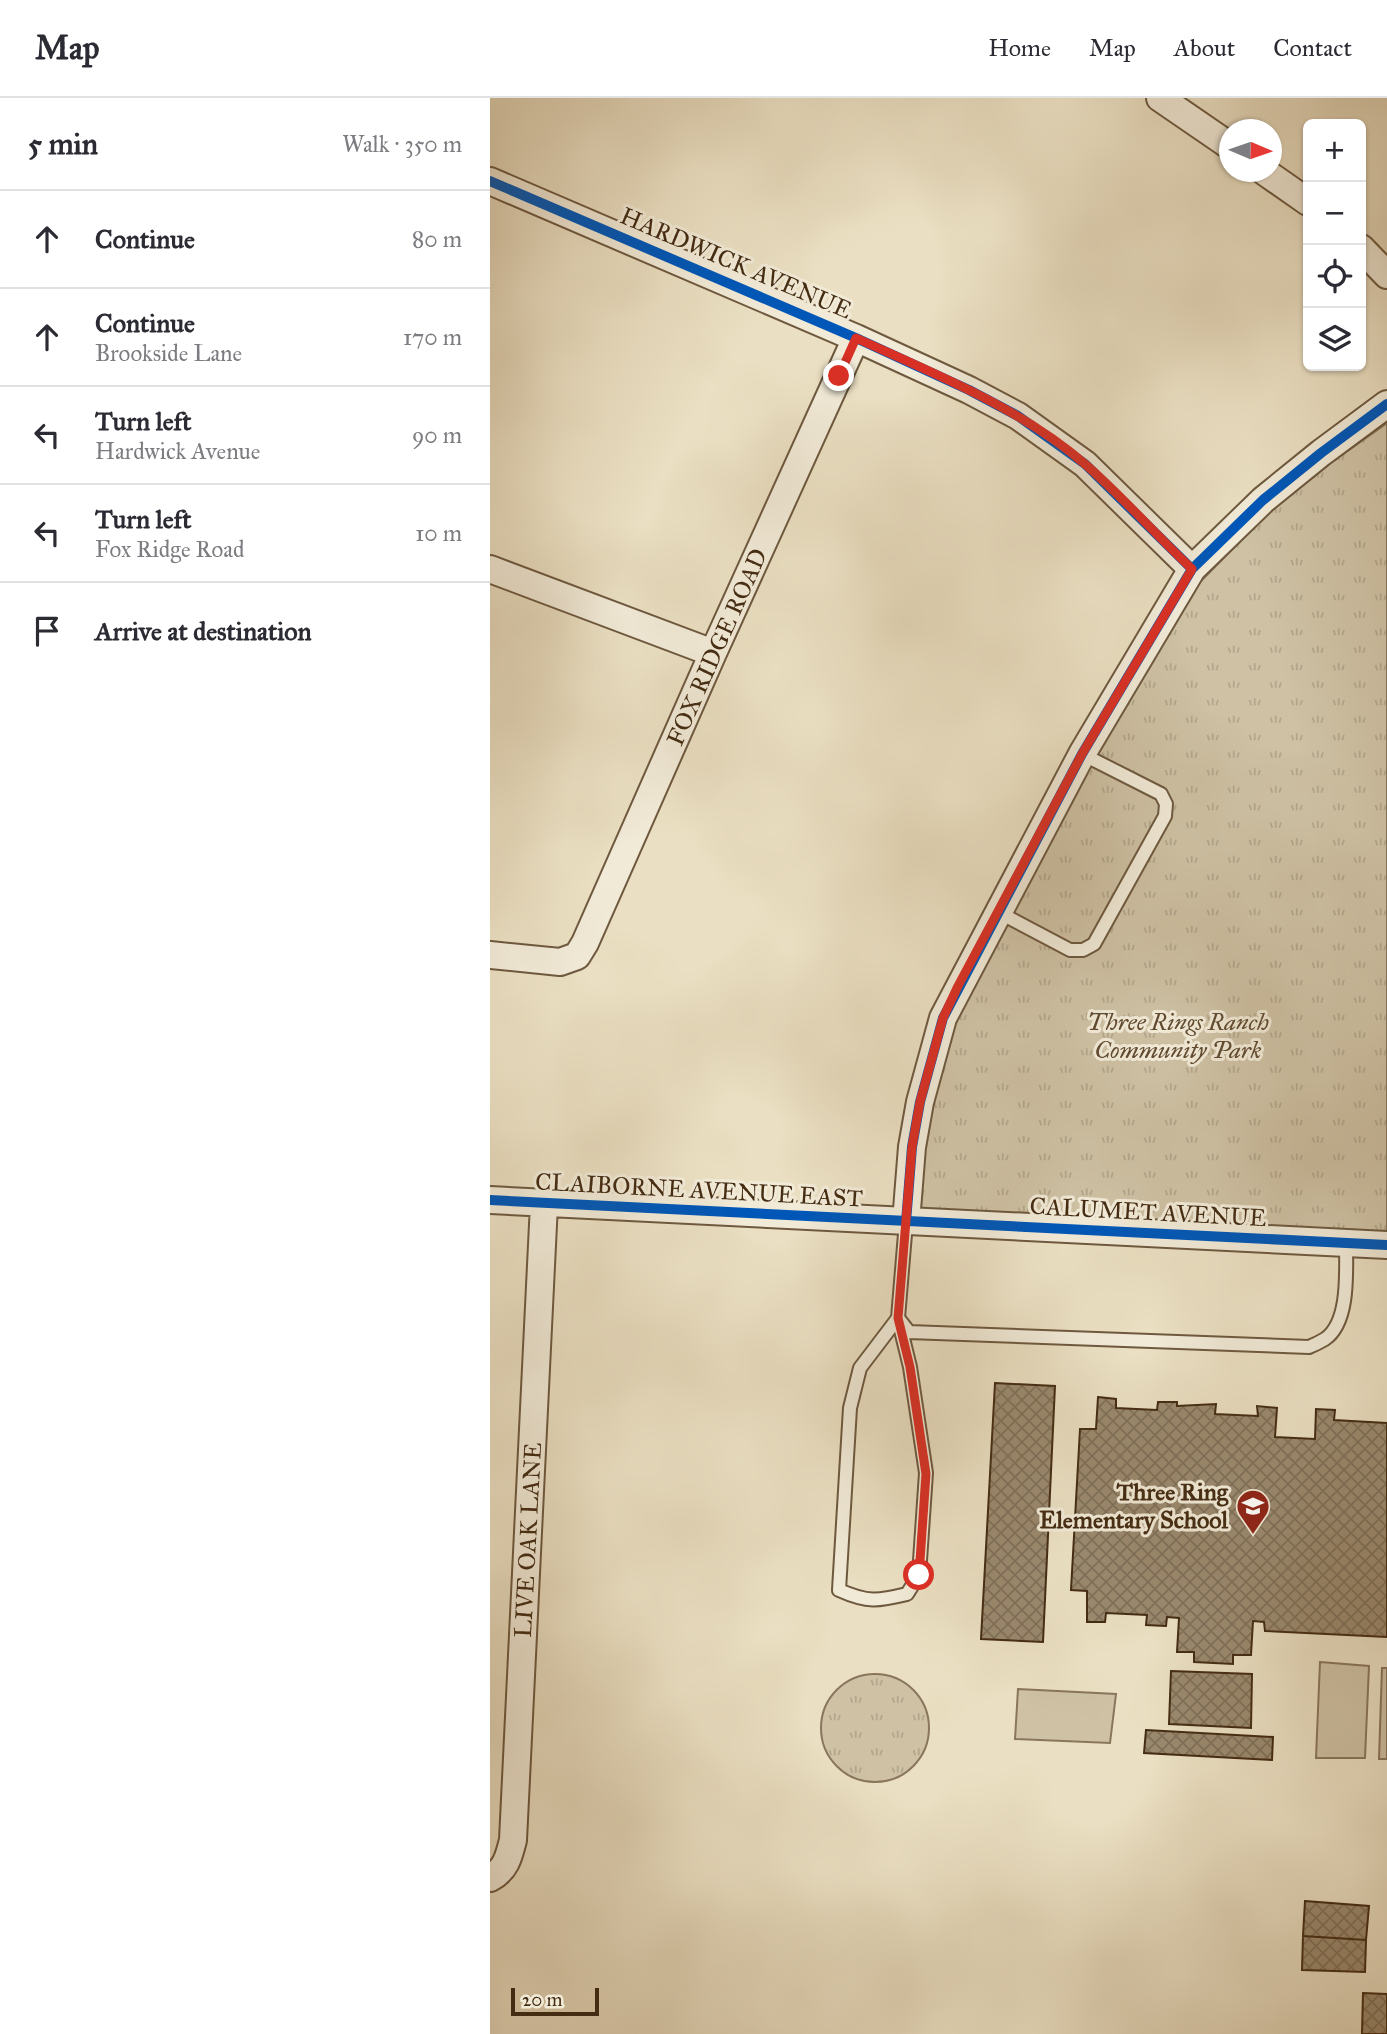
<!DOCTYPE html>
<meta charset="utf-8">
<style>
:root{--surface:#fff;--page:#f7f7f7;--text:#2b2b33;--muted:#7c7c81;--line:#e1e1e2}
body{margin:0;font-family:"IM FELL Great Primer",serif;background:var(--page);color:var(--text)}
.controls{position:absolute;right:21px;top:21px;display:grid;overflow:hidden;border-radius:10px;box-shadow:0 2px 5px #0004}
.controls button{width:63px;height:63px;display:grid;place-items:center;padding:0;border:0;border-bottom:2px solid var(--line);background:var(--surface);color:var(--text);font:35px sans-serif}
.compass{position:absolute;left:729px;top:21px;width:63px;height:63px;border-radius:50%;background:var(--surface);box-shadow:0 2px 5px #0004;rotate:92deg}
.scale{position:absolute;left:21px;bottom:18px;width:88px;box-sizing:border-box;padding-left:7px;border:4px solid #442c13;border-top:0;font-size:19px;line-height:24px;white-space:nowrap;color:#442c13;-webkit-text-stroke:5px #f1ead7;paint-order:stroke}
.stop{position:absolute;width:21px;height:21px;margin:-16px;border:5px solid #d93025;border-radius:50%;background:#fff}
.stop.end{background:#d93025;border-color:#fff;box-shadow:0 2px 7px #0008}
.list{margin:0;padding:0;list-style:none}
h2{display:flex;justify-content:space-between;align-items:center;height:91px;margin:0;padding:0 28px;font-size:30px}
h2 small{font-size:23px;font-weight:400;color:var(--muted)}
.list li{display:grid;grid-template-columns:46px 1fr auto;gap:21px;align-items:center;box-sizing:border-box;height:98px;padding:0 28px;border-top:2px solid var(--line)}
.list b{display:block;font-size:26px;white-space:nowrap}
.list p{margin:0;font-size:23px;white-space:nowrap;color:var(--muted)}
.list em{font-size:23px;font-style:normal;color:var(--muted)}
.icon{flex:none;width:38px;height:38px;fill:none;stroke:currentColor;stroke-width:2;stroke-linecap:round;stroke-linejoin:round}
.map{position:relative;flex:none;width:897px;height:1936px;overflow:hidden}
header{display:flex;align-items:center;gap:42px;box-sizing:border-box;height:98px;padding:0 35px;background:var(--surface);border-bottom:2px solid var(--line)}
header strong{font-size:33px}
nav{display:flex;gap:38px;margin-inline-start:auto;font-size:24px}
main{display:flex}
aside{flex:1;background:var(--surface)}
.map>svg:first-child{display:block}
</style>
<header>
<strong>Map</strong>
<nav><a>Home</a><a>Map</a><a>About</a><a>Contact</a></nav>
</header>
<main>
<aside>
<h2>5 min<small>Walk · 350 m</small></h2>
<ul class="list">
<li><svg class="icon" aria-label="ahead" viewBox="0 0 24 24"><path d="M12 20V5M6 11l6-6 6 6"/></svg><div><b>Continue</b></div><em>80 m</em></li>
<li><svg class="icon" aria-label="ahead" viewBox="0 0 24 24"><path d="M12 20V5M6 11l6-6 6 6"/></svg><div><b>Continue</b><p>Brookside Lane</p></div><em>170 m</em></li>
<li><svg class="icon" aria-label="left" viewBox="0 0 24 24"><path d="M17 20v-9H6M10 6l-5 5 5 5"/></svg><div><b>Turn left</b><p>Hardwick Avenue</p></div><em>90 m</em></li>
<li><svg class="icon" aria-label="left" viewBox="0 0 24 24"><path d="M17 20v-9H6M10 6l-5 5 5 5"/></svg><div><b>Turn left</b><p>Fox Ridge Road</p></div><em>10 m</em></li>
<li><svg class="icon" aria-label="arrive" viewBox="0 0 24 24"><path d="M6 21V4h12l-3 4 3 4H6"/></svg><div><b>Arrive at destination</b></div></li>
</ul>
</aside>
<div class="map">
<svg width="897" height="1936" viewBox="0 0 897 1936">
<defs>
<pattern id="park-tufts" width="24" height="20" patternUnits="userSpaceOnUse" patternTransform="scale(1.75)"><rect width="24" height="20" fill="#cec1a4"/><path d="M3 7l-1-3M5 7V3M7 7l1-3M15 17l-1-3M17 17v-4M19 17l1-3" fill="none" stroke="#b2a68c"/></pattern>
<pattern id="building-cross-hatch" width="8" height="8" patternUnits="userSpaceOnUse" patternTransform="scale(1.75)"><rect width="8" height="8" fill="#9a896e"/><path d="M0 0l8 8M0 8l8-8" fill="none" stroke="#7f7059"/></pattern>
</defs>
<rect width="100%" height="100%" fill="#eadfc2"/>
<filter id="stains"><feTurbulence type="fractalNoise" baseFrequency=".00286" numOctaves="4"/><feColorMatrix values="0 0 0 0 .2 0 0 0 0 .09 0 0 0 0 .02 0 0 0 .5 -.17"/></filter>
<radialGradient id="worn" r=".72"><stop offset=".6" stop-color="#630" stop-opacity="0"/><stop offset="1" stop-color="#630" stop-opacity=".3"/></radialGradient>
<path fill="#cec1a4" stroke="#89765c" stroke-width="2" d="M830,1564L879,1568L875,1660H826Z
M892,1570H897V1661H889Z
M528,1591L626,1596L620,1645L525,1641Z"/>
<path fill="url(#park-tufts)" stroke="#89765c" stroke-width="2" d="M897,325V1158L418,1133L424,1069L458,943L478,894L560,732L680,524L711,483L778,415L835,369Z
M331 1630a54 54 0 1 1 108 0a54 54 0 1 1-108 0Z"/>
<path fill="url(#building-cross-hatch)" stroke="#442c13" stroke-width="2" d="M505,1285L565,1288L553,1544L491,1541Z
M608,1299L626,1301V1310L667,1312L668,1304H687V1308L726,1306L725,1316L768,1318L767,1308L787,1310L785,1339L825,1341L826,1311L845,1312L844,1322L897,1325V1539L775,1533L774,1524L763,1523L761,1557H743V1566L704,1564V1554H687L689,1520L677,1519L676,1528L656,1527L657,1517L616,1515L615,1524H597V1493L581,1492L590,1331H606Z
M681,1573L762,1576L761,1630L679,1626Z
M656,1632L783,1639L782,1662L654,1655Z
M815,1803L879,1808L876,1842L813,1838Z
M813,1838L876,1842L875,1874L812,1872Z
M873,1895L897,1896V1936H872Z"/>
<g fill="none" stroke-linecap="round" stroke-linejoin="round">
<defs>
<path id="lane" d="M508,814L580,852H593L604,846L675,718L676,706L671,696L592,656
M416,1124L408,1220L419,1234L819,1249C824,1247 830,1244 835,1241C860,1224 856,1172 856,1144
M408,1220L420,1269L436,1375L429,1477L417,1496C388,1503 378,1505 349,1492L360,1310L370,1270Z"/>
<path id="street" d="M670,0L740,48
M775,74L818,104
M0,83L366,240L479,292L528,318L595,366L702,471
M871,150L897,177
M0,471L223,555
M0,857L70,864L87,858L95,845L223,555L366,240
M0,1102L897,1147
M416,1124L422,1049L430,1004L453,920L592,656L702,471L773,402L831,355L897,306
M0,1780C16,1772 19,1758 23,1742L54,1106"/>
</defs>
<use href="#lane" stroke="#6e593f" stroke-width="16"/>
<use href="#street" stroke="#6e593f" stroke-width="30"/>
<use href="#lane" stroke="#f1ead7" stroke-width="12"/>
<use href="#street" stroke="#f1ead7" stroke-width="26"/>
<defs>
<path id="cycleway" d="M0,83L366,240L479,292L528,318L595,366L702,471
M0,1102L897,1147
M416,1124L422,1049L430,1004L453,920L592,656L702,471L773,402L831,355L897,306"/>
</defs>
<use href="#cycleway" stroke="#f1ead7" stroke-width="15"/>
<use href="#cycleway" stroke="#0057b8" stroke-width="10"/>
</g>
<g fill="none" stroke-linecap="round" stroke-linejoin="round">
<path stroke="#d93025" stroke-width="9" d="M349,278L366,240C445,276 529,309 595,366C633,399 666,437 702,471L592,656L468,888L453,920L430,1004L422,1049L408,1220L420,1269L436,1376L429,1477"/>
</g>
<defs>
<symbol id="school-pin" viewBox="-11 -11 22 30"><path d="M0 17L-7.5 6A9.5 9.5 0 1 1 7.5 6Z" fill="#8f2418" stroke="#f1ead7"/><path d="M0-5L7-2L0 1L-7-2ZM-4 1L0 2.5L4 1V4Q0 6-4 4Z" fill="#fff"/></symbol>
</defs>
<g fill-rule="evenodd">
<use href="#school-pin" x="744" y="1389" width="38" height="52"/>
</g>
<g text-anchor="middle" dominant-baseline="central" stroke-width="6" stroke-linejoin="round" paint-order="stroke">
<g font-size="24" fill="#442c13" stroke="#f1ead7">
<text transform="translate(246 165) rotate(23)">HARDWICK AVENUE</text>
<text transform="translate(227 549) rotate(-66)">FOX RIDGE ROAD</text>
<text transform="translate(209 1092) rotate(3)">CLAIBORNE AVENUE EAST</text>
<text transform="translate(658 1114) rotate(3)">CALUMET AVENUE</text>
<text transform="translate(38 1442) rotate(-87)">LIVE OAK LANE</text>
</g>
<g font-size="24" font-style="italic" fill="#604a30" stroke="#f1ead7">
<text x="688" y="924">Three Rings Ranch<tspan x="688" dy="28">Community Park</tspan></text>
</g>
<g font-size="24" font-weight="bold" fill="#442c13" stroke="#f1ead7" text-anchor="end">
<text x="738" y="1394">Three Ring<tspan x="738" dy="28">Elementary School</tspan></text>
</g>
</g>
<rect width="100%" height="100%" filter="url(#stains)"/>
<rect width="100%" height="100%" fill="url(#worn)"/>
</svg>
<div class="controls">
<button>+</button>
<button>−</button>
<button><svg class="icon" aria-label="locate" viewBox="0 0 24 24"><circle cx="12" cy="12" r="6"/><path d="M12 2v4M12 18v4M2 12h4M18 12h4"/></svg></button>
<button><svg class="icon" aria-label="layers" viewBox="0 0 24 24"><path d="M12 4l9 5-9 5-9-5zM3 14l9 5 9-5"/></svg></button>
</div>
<svg class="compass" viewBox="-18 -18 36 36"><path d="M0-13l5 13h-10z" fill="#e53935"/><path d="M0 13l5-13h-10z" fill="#7c7c81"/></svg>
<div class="scale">20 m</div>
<div class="stop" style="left:429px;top:1477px"></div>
<div class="stop end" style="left:349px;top:278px"></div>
</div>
</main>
